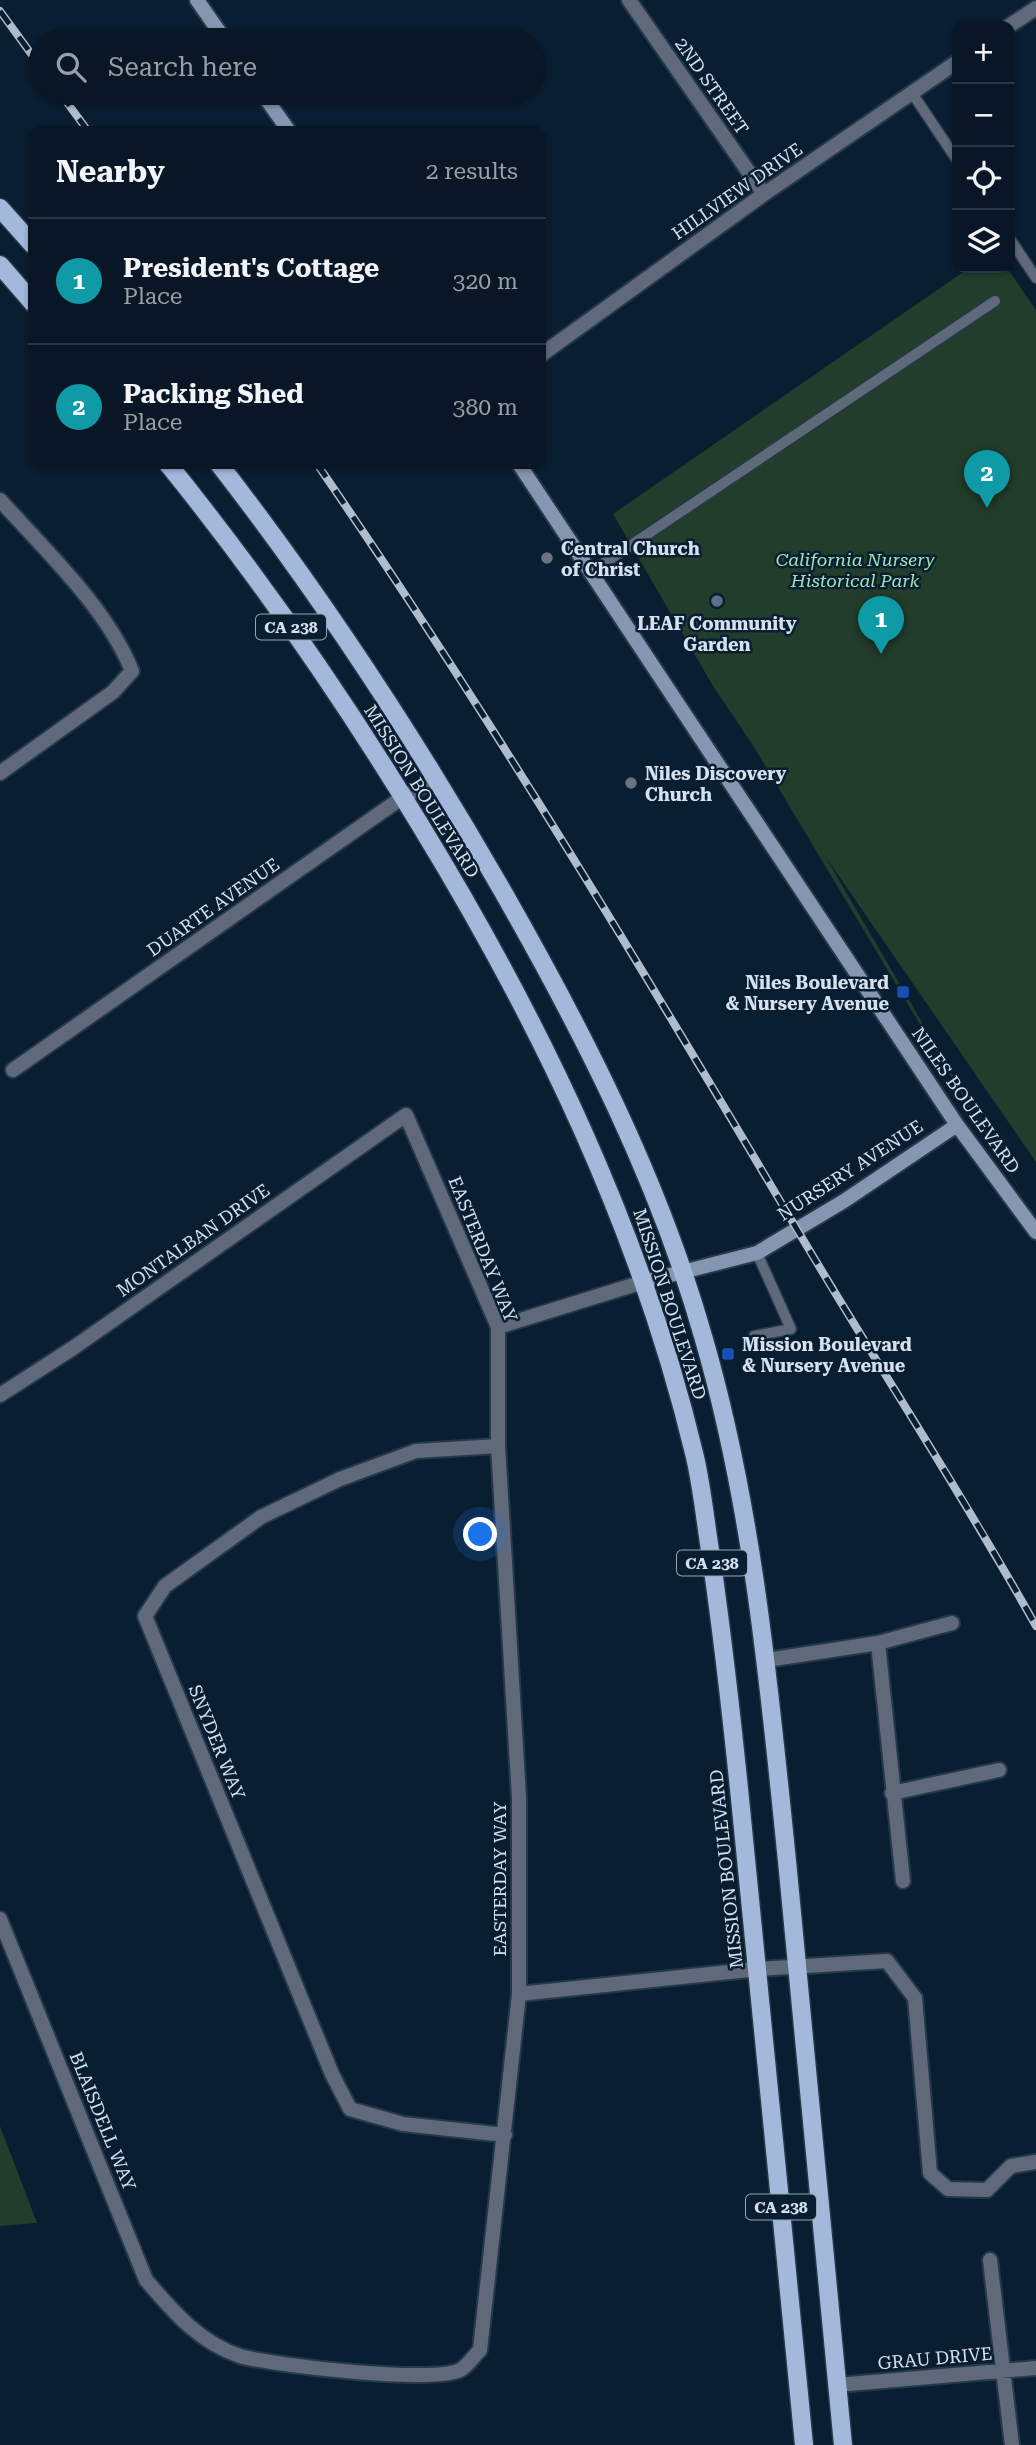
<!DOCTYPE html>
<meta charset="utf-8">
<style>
:root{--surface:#081625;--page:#111f2d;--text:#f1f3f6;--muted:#989fa7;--line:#293542;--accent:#db2777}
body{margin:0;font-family:"Roboto Serif",serif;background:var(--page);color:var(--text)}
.controls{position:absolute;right:21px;top:21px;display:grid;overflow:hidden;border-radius:14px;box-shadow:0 2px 5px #0004}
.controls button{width:63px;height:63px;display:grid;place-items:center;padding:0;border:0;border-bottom:2px solid var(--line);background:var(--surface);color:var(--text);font:35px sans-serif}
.you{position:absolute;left:481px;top:1535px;width:24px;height:24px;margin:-18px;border:5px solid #fff;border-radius:50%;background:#1a73e8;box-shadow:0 0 0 10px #1a73e833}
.badge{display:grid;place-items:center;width:46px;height:46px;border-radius:50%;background:var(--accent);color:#fff;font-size:23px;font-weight:700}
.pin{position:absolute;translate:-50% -58px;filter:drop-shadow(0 2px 4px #0008)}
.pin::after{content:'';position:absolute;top:37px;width:24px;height:21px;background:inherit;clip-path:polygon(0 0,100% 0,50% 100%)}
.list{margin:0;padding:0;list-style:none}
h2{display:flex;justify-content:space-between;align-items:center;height:91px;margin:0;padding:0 28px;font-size:30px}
h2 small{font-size:23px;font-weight:400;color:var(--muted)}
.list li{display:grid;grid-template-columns:46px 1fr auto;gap:21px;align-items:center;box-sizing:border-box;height:126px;padding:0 28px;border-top:2px solid var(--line)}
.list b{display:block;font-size:26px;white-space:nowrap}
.list p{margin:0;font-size:23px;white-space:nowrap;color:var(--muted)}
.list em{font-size:23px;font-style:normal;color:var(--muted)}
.icon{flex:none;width:38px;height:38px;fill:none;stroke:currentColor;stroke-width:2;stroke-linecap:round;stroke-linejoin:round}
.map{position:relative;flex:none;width:1036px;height:2445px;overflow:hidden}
.search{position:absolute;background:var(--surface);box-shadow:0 2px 5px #0004;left:28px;top:28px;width:518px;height:77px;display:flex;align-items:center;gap:18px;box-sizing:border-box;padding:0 24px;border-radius:38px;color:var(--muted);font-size:26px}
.panel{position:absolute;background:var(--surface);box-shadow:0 2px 5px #0004;left:28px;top:126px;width:518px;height:343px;border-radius:14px}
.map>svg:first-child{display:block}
</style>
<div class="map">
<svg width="1036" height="2445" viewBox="0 0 1036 2445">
<rect width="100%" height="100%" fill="#0a1e31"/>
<path fill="#233d2c" d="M969,268H1007L1036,310V1162L825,856L1036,1218L754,747L713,686L613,514Z
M0,2126L37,2223L0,2226Z"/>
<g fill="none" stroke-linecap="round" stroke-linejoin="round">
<defs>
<path id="lane" d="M912,93L957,160
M1010,239L1036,278
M591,572L995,301
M754,1336L791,1329L757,1253"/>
<path id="street" d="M629,0L764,194
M1009,26L1036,8
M541,355L764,194L957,62
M0,500C45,550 107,608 132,671L113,692L0,773
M13,1070L403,797L437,779
M498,1327L643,1282
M0,1395L73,1348L406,1115L498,1327V1446L519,1798V1994L480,2350C474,2356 468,2365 462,2369C438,2385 271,2365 240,2356C199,2343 172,2310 146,2280L0,1919
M498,1446L416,1451L340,1479L261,1517L165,1586L145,1616L332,2074L350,2109L403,2124L505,2135
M878,1643L903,1881
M767,1660L878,1643L952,1623
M892,1793L999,1770
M519,1994L758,1969L887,1961L915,1998L930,2173L948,2189L987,2190L1011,2166L1036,2162
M990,2260L1012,2445
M837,2385L1036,2368"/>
<path id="secondary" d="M197,0L225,40
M262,93L289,131
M519,464L957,1125L1036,1232
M643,1282L757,1253L844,1201L957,1125"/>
<path id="primary" d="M0,208L33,245
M0,265L33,303
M168,464C260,578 343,698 419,823C540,1021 641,1230 695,1457C703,1492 706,1528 712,1563C725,1655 735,1746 744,1839C765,2041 784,2243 804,2445
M219,464C323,598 417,742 502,890C583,1032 658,1178 703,1336C753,1507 769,1685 787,1861C806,2056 824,2251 843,2445"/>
</defs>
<use href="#lane" stroke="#26394c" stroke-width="13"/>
<use href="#street" stroke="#26394c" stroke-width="18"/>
<use href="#secondary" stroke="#26394c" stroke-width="18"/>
<use href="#primary" stroke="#26394c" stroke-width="21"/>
<use href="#lane" stroke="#5f697a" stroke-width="10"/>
<use href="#street" stroke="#5f697a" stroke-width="14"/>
<use href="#secondary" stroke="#8695b0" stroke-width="14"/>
<use href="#primary" stroke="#a3b8da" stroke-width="18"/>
<defs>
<path id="rail" d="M0,11L40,66
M60,93L88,131
M317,464C487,711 642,968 795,1226C874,1360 960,1490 1036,1626"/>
</defs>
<use href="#rail" stroke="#aebccb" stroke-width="8"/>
<use href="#rail" stroke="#0a1e31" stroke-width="5" stroke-dasharray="16" stroke-linecap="butt"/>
</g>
<g fill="#6b7280" stroke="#0a1e31" stroke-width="2.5">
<circle cx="547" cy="558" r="7"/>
<circle cx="631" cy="783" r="7"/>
</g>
<circle fill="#5c6f8a" stroke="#0a1e31" stroke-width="2.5" cx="717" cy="601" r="7"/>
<g fill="#1a4fb4" stroke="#0a1e31" stroke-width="2.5">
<rect x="896" y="985" width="14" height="14" rx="3.5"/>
<rect x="721" y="1347" width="14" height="14" rx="3.5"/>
</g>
<g text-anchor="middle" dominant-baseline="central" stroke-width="5" stroke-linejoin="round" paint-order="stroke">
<g fill="#0a1e31" stroke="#98a6b6" stroke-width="2">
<rect x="256" y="614.5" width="70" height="25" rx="5"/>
<rect x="677" y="1550.5" width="70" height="25" rx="5"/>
<rect x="746" y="2194.5" width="70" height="25" rx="5"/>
</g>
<g font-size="16" font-weight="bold" fill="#d5e1ef">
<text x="291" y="627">CA 238</text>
<text x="712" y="1563">CA 238</text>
<text x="781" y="2207">CA 238</text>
</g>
<g font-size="18" fill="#d5e1ef" stroke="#0a1e31">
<text transform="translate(712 86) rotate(55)">2ND STREET</text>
<text transform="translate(737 191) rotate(-35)">HILLVIEW DRIVE</text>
<text transform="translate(422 791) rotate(58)">MISSION BOULEVARD</text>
<text transform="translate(213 907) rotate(-35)">DUARTE AVENUE</text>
<text transform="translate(966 1100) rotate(55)">NILES BOULEVARD</text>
<text transform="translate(850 1170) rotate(-33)">NURSERY AVENUE</text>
<text transform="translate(193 1240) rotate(-35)">MONTALBAN DRIVE</text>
<text transform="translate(483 1249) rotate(68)">EASTERDAY WAY</text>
<text transform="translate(670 1304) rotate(72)">MISSION BOULEVARD</text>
<text transform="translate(217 1742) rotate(68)">SNYDER WAY</text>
<text transform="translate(726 1869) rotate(-96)">MISSION BOULEVARD</text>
<text transform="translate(499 1879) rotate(-90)">EASTERDAY WAY</text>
<text transform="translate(103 2121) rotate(68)">BLAISDELL WAY</text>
<text transform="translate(935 2358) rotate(-5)">GRAU DRIVE</text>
</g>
<g font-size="18" font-weight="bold" fill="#d5e1ef" stroke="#0a1e31" text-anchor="start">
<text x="561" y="548">Central Church<tspan x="561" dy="21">of Christ</tspan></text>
<text x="717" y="623" text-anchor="middle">LEAF Community<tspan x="717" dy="21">Garden</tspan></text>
<text x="645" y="773">Niles Discovery<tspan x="645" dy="21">Church</tspan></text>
<text x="889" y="982" text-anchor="end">Niles Boulevard<tspan x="889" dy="21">&amp; Nursery Avenue</tspan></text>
<text x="742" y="1344">Mission Boulevard<tspan x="742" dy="21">&amp; Nursery Avenue</tspan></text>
</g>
<g font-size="18" font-style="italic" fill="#a1e5b6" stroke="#0a1e31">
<text x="855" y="559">California Nursery<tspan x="855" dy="21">Historical Park</tspan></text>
</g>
</g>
</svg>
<div class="controls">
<button>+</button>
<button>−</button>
<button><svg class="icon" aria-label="locate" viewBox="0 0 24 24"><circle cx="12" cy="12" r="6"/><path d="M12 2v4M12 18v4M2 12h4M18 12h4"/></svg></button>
<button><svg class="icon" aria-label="layers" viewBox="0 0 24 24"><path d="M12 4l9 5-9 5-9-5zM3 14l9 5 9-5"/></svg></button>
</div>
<div class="you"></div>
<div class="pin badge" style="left:881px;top:654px;background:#0f9aa8">1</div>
<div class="pin badge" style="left:987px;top:508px;background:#0f9aa8">2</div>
<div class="search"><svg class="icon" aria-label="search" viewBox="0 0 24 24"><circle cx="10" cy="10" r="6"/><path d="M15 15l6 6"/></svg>Search here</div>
<section class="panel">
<h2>Nearby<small>2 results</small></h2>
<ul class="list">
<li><span class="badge" style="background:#0f9aa8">1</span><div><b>President's Cottage</b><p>Place</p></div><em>320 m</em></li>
<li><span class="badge" style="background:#0f9aa8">2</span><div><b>Packing Shed</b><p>Place</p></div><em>380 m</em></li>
</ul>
</section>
</div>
